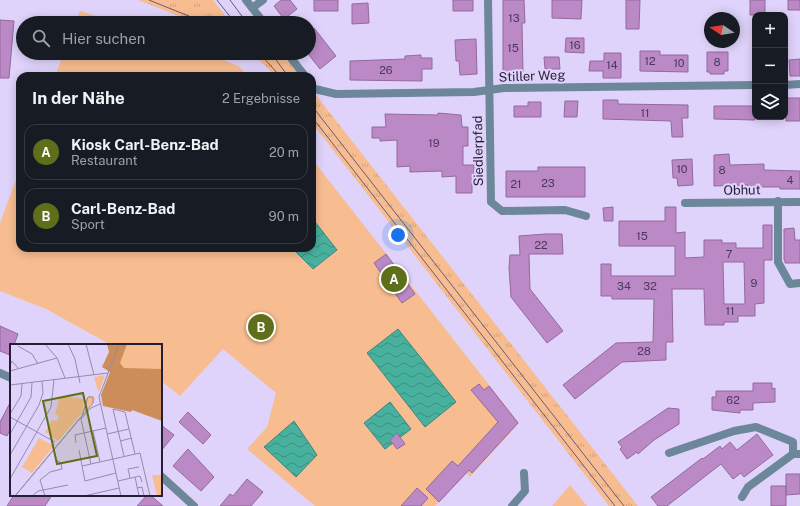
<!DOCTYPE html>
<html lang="de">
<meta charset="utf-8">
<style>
:root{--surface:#171b24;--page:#20242c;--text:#f1f3f6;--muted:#9ea1a6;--line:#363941;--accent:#5f6e19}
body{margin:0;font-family:"Public Sans",sans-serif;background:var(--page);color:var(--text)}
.controls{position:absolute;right:12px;top:12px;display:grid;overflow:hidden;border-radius:8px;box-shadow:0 2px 10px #0003}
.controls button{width:36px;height:36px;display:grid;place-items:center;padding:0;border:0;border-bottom:1px solid var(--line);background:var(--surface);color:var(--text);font:20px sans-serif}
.compass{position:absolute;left:704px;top:12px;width:36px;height:36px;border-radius:50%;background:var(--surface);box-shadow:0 2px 10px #0003;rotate:282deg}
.you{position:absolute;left:398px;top:235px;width:14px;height:14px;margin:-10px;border:3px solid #fff;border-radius:50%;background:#1a73e8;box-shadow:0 0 0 6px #1a73e833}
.badge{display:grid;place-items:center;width:26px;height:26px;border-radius:50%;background:var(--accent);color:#fff;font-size:13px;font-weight:700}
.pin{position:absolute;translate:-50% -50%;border:2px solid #fff;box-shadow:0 1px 4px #0006}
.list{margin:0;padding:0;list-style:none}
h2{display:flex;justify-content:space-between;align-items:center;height:52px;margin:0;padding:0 16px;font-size:17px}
h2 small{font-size:13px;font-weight:400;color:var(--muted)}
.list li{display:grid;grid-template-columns:26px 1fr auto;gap:12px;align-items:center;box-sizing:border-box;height:56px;margin:0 8px 8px;padding:0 8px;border:1px solid var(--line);border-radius:12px}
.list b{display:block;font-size:15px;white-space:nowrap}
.list p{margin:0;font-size:13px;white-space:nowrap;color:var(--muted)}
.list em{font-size:13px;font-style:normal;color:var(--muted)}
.icon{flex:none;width:22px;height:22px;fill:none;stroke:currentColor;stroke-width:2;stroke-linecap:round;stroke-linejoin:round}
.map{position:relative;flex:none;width:800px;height:506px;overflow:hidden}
.search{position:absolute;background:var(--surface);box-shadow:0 2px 10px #0003;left:16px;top:16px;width:300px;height:44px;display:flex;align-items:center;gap:10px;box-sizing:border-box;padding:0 14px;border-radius:22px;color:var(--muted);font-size:15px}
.panel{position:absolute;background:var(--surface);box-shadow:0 2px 10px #0003;left:16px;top:72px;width:300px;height:180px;border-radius:12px}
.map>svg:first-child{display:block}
</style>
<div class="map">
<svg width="800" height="506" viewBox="0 0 800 506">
<defs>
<pattern id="grass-tufts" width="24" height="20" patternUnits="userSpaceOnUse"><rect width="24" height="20" fill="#f7bd90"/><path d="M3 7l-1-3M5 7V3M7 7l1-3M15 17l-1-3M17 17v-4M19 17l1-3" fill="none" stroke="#d4a27d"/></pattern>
<pattern id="water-waves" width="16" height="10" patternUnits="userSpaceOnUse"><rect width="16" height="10" fill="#47b19e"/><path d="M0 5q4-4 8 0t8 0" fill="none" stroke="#3b8f82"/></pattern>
</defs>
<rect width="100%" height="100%" fill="#e0d3fb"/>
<path fill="url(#grass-tufts)" d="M138,0H213L231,23H196Z
M252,53H283L301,76H275Z
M312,90L638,506H609L312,123Z"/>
<path fill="#f7bd90" d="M80,11L120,23H75Z
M64,53H208L240,67L247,76H55Z
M312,159L519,423L470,477L466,473L435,506H315L247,449L267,427L276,393L223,349L180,396L161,381V345H111L46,309L0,291V223L20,169V248H312Z
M570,485L587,506H552Z"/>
<path fill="url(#water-waves)" stroke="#3d857f" d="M312,218L337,250L313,269L292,248H312Z
M398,329L456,402L425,427L367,353Z
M390,402L411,429L385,449L364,423Z
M294,421L317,455L296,477L264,447Z"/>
<path fill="#ba89c6" stroke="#93699e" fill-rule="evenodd" d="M281,0H290L297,9L284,19L274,6Z
M314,0H338V11H314Z
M453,0H473V11H453Z
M503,0H524L525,23H522L523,72L503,73Z
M552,0H582L581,19L552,18Z
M626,0H640L639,29H626Z
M750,0H765V15H750Z
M788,0H800V10H788Z
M368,3L369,23L352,24V4Z
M0,20L14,21L9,78H0Z
M314,28L336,56L320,69L309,55V47L313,44L309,38V34L314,31Z
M566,38H584V53L565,52Z
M476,39L477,74L460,75L459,61H456L455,40Z
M640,51H660V55H688V72L640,71Z
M707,52H728V71H724V74H710V72H707Z
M604,53H621V78H603V71H589L590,61H604Z
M421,55V58H432V69H422V81L350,80V61L405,59V56Z
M544,57H559L560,69H545Z
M800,59V76H790L789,60Z
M786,98H800V121H786Z
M603,100H618V104L688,105V118H682L683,137H672L671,121L603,119Z
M565,101H578L577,117H564Z
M528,102H541V117H514V106H528Z
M714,106H755V120L714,119Z
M438,113L461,115L462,127H468V146H463V165H474V181H472V193H456V176L442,177V171L410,172V166L397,167V140L380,141V138H372V127H386L385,114L438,115Z
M729,154L730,165L764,164V170L800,171V189H780V187H748V185L714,186V155Z
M692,159L693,185L678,186L677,178H673L672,160Z
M538,167H585V197H506V171H538Z
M613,207V221H604L603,208Z
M665,207H676V233L685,232V258L704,257V240H722V243H736V248H763V225H772V260H764V303L755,304V316H738V322H724V325H705L704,289H672L673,342H666V360L622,362L575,399L563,385L616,343L653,342L654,299H612V296H601V264H611V276H675V246H619V221H665ZM723,262H744L745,304H724Z
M794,228L795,240H800V263H785V260H784V229Z
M545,234H562L563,254H529L530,289L563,331L547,343L511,297L509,268L510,255H520L519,236Z
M386,254L415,294L402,303L374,263Z
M0,326L18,334L14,345H11L10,355L0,351Z
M753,383H772V389L775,388V402L753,403V410H740V413L712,410V397H716V391H753Z
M479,384L484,390L489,386L518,423L472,473L469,470L439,502L426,489L452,461L458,466L498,422L471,390Z
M11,401V428L7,436L0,433V422Z
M668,408L679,409V424L654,440L638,454L637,452L627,459L620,449L622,447L618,442Z
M188,412L211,435L203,444L179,422Z
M161,425L174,435L161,451Z
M397,433L405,444L397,449L390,440Z
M757,434L773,455L744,477L741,473L733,479L721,464L667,506H658L651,497L702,458L703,459L720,446L722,449L730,442L737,450Z
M188,449L214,477L201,491L173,466Z
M786,474H800V494L786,495Z
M247,479L263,492L251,506H220L230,494L233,496Z
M771,486H786V506H771Z
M417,488L428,498L421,506H401Z
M14,495H52L45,506H7Z
M147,495H150L163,506H137Z"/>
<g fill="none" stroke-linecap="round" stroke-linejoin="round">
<path stroke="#6c879a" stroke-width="8" d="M778,201V262L790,284L800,283
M669,453L734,431L756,427L793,442V454"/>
<path stroke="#6c879a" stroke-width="8" d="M246,0L264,23
M488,0L491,202L502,211L565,210L586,216
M252,8L263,0
M287,53L305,76
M785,85L800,84
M312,86L315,89L336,94L474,92L504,88L755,85
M685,203L800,202
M0,373L11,378
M161,476L194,506
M742,497L748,487L793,454H800
M512,506L525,491L524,473"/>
<path stroke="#655b79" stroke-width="1" d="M149,0L206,23
M217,0L235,23
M230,0L247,23
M259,53L280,76
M271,53L288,76
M312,106L624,506
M312,117L615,506"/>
</g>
<g text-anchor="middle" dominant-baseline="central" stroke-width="4" stroke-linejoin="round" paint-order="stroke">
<g font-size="11" fill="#4b385a">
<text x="514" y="18">13</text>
<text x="575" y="45">16</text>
<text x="513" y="48">15</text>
<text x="650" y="61">12</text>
<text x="717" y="62">8</text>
<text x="679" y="63">10</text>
<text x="612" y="65">14</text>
<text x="386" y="70">26</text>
<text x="645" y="113">11</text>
<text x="434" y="143">19</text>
<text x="682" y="169">10</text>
<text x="722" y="170">8</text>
<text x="790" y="180">4</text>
<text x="548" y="183">23</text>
<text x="516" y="184">21</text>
<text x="642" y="236">15</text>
<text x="541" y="245">22</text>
<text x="729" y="254">7</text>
<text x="754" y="283">9</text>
<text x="624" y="286">34</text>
<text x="650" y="286">32</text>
<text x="730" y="311">11</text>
<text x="644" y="351">28</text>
<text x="733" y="400">62</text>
</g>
<g font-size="13" fill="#261d36" stroke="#e0d3fb">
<text transform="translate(532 76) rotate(-2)">Stiller Weg</text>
<text transform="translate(478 151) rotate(-91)">Siedlerpfad</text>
<text transform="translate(742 190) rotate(-1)">Obhut</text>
</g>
</g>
<g transform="translate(10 344)">
<rect width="152" height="152" fill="#e0d3fb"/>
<path d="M95,31L90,46L88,47L84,33ZM80,51L85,54L83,59L4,152L72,71L76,55Z" fill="#f7bd90"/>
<path d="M97,0H152V77L122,66L121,68L93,62L91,51L100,28L92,23L99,8Z" fill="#cc8d5a"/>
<path d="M117,0H152V25L114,24L110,19ZM50,52L74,55L72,69L48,97L35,88L42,76L47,77L49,72L45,70ZM29,94L44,102L22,129L12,123Z" fill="#f7bd90"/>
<path d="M142,131H152V152H147Z" fill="#f7bd90"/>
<path fill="none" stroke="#968aac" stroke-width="1" d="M35,0L47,14L55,34M58,0L65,15L70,39M76,0L84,31M109,0L89,53L111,152M8,2L22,10L28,20M0,21L2,17L8,24M0,27L47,14M0,41L98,29M0,70L11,52L12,40M0,73L45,98M83,87L90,118M0,90L21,53L22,39M97,90L119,85M110,97L122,94M66,99L65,91L96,84M69,106L75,137L106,129M0,111L29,61L33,49L32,37M114,112L103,65L115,68L125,110M81,120L71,75L81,64L90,60M72,122L130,109L140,152M125,133L129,152M120,134L118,125L129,123M0,135L41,63L44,36M108,137L130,132L132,138M127,144L132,143L134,152M5,152L72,72L78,53H83V59L5,152M22,152L28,147L58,141M35,152L30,136L40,128L52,125L51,119L46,116M74,152L109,144"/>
<path fill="#5f6e19" fill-opacity="0.15" stroke="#5f6e19" stroke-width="2" d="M73,49L87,112L47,120L33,57Z"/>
<rect width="152" height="152" fill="none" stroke="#261d36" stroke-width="2"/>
</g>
</svg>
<div class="controls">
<button>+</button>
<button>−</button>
<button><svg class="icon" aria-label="layers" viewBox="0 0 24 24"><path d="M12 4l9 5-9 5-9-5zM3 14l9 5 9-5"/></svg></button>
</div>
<svg class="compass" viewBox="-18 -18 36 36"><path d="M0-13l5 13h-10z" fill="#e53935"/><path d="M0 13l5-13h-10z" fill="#9ea1a6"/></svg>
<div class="you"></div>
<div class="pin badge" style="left:394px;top:279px">A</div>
<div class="pin badge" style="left:261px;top:327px">B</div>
<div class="search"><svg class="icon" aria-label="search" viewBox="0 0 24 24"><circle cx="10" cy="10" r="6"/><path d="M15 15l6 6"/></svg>Hier suchen</div>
<section class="panel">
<h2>In der Nähe<small>2 Ergebnisse</small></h2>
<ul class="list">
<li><span class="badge">A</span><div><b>Kiosk Carl-Benz-Bad</b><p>Restaurant</p></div><em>20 m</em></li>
<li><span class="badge">B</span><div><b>Carl-Benz-Bad</b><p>Sport</p></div><em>90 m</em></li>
</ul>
</section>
</div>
